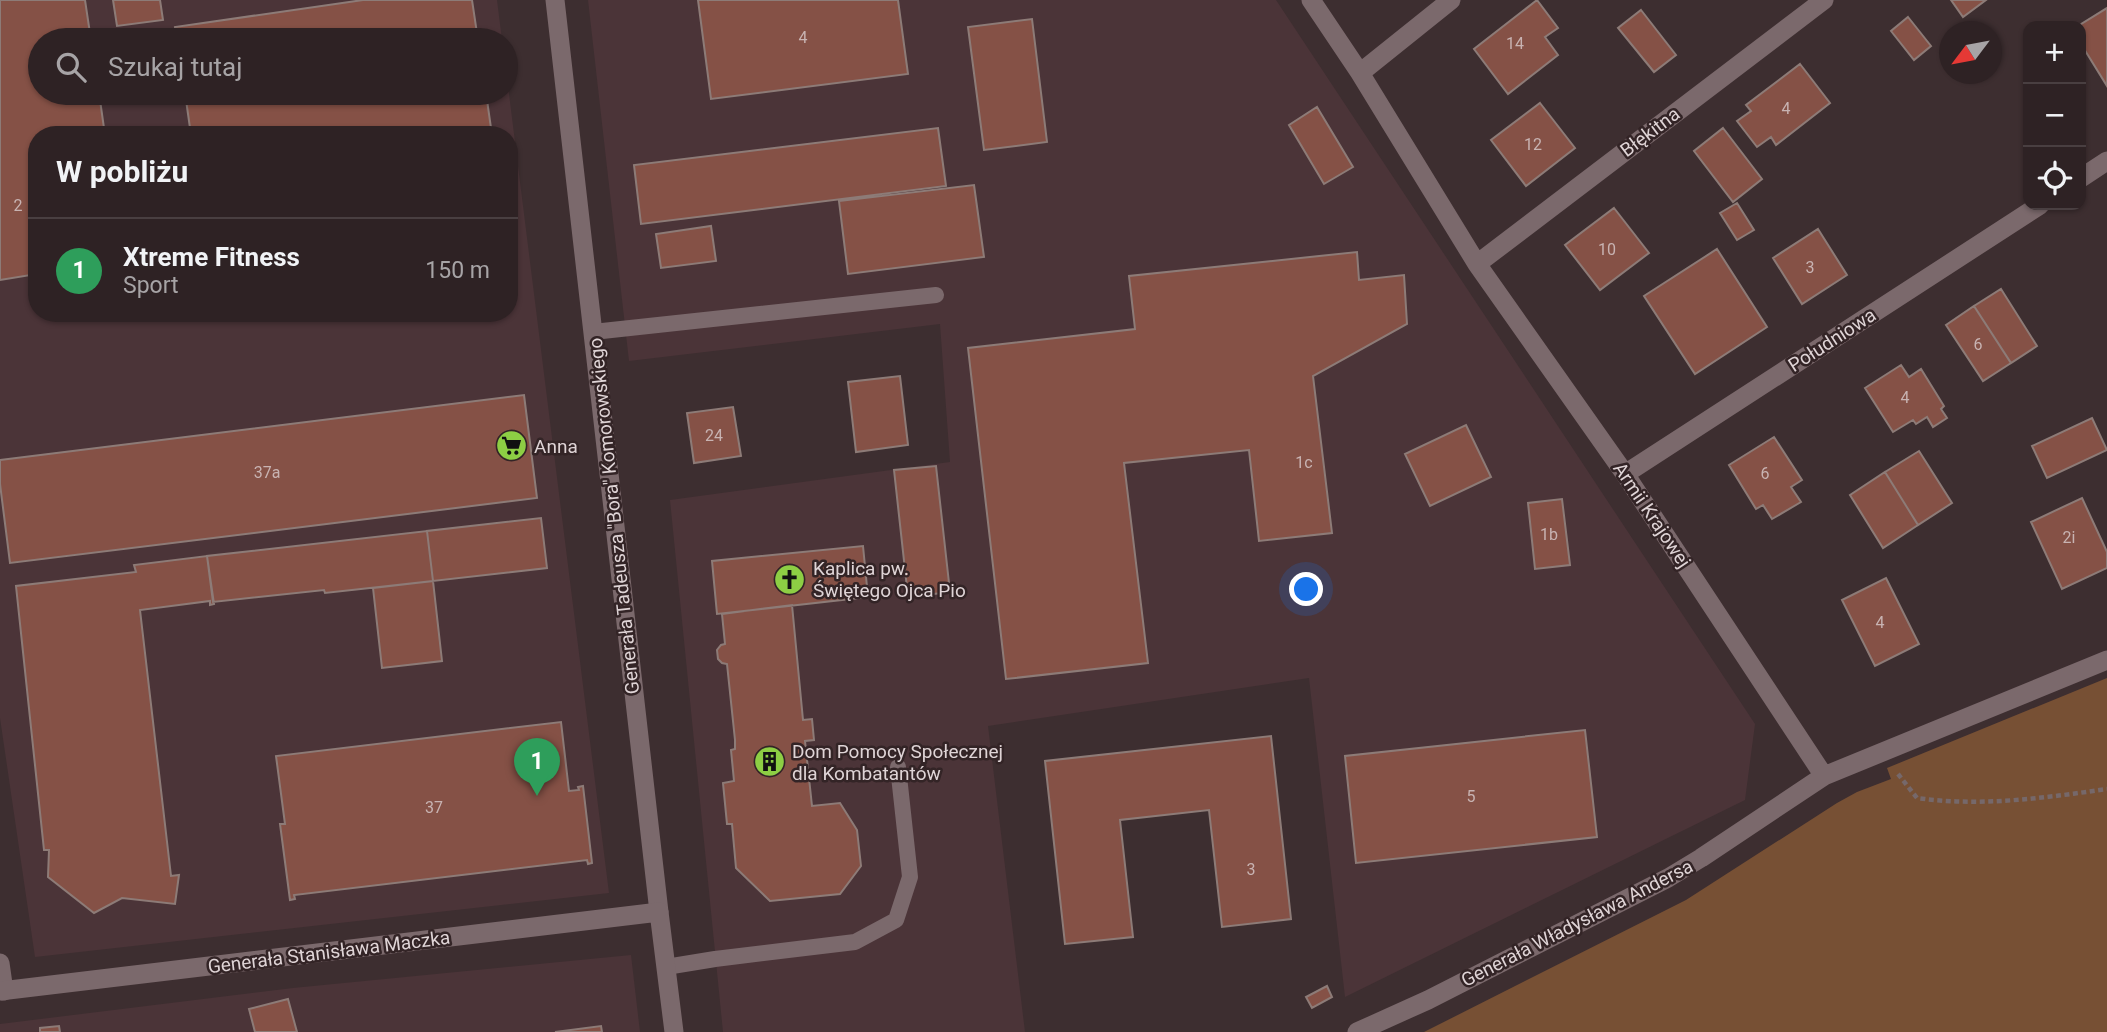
<!DOCTYPE html>
<html lang="pl">
<meta charset="utf-8">
<style>
:root{--surface:#2e2224;--page:#3a2f31;--text:#f1f3f6;--muted:#a7a4a6;--line:#493f41;--accent:#8bbbb9}
body{margin:0;font-family:Roboto,sans-serif;background:var(--page);color:var(--text)}
.controls{position:absolute;right:21px;top:21px;display:grid;overflow:hidden;border-radius:14px;box-shadow:0 2px 5px #0004}
.controls button{width:63px;height:63px;display:grid;place-items:center;padding:0;border:0;border-bottom:2px solid var(--line);background:var(--surface);color:var(--text);font:35px sans-serif}
.compass{position:absolute;left:1939px;top:21px;width:63px;height:63px;border-radius:50%;background:var(--surface);box-shadow:0 2px 5px #0004;rotate:238deg}
.you{position:absolute;left:1307px;top:590px;width:24px;height:24px;margin:-18px;border:5px solid #fff;border-radius:50%;background:#1a73e8;box-shadow:0 0 0 10px #1a73e833}
.badge{display:grid;place-items:center;width:46px;height:46px;border-radius:50%;background:var(--accent);color:#fff;font-size:23px;font-weight:700}
.pin{position:absolute;translate:-50% -58px;filter:drop-shadow(0 2px 4px #0008)}
.pin::after{content:'';position:absolute;top:37px;width:24px;height:21px;background:inherit;clip-path:polygon(0 0,100% 0,50% 100%)}
.list{margin:0;padding:0;list-style:none}
h2{display:flex;justify-content:space-between;align-items:center;height:91px;margin:0;padding:0 28px;font-size:30px}
h2 small{font-size:23px;font-weight:400;color:var(--muted)}
.list li{display:grid;grid-template-columns:46px 1fr auto;gap:21px;align-items:center;box-sizing:border-box;height:105px;padding:0 28px;border-top:2px solid var(--line)}
.list b{display:block;font-size:26px;white-space:nowrap}
.list p{margin:0;font-size:23px;white-space:nowrap;color:var(--muted)}
.list em{font-size:23px;font-style:normal;color:var(--muted)}
.icon{flex:none;width:38px;height:38px;fill:none;stroke:currentColor;stroke-width:2;stroke-linecap:round;stroke-linejoin:round}
.map{position:relative;flex:none;width:2107px;height:1032px;overflow:hidden}
.search{position:absolute;background:var(--surface);box-shadow:0 2px 5px #0004;left:28px;top:28px;width:490px;height:77px;display:flex;align-items:center;gap:18px;box-sizing:border-box;padding:0 24px;border-radius:38px;color:var(--muted);font-size:26px}
.panel{position:absolute;background:var(--surface);box-shadow:0 2px 5px #0004;left:28px;top:126px;width:490px;height:196px;border-radius:28px}
.map>svg:first-child{display:block}
</style>
<div class="map">
<svg width="2107" height="1032" viewBox="0 0 2107 1032">
<rect width="100%" height="100%" fill="#3d2e30"/>
<path fill="#4b3438" fill-rule="evenodd" d="M0,0H497L502,40H40V93H506V70L609,893L35,957L0,718ZM37,135H509V313H37Z
M588,0H1276L1755,724L1745,800L1345,997L1309,678L988,726L1025,1032H723L670,500L950,462L940,324L629,361Z
M631,955L640,1032H0V1024L293,988Z"/>
<path fill="#775034" d="M2107,678V1032H1424L1686,900L1837,803L1857,792L1891,779L1887,768Z"/>
<path fill="#855146" stroke="#8d7b77" stroke-width="2" d="M0,0H85L91,40H40V93H99L105,135H37V274L0,280Z
M113,0H160L163,20L117,26Z
M363,0H472L478,40H177L175,27Z
M698,0H898L908,74L711,99Z
M1537,0L1558,28L1545,37L1558,55L1508,94L1474,49Z
M1951,0H1986L1963,17Z
M2107,8V86L2081,44V26H2078Z
M1641,10L1676,55L1654,72L1618,28Z
M1908,17L1931,46L1914,60L1891,31Z
M1032,19L1047,142L984,150L968,27Z
M1800,64L1830,103L1776,145L1771,137L1757,147L1737,121L1751,111L1746,105Z
M185,93H486L492,135H191Z
M1540,103L1575,148L1526,186L1491,140Z
M1317,107L1353,167L1324,184L1289,125Z
M938,128L946,186L641,224L634,165Z
M1723,128L1762,179L1733,202L1694,151Z
M974,185L984,257L848,274L839,201Z
M1737,203L1754,230L1737,240L1720,213Z
M1614,208L1649,253L1600,290L1565,245Z
M711,226L716,261L661,268L656,234Z
M1818,229L1847,275L1802,304L1773,258Z
M1717,249L1767,327L1695,374L1644,296Z
M1357,252L1359,280L1404,275L1407,324L1313,376L1332,533L1259,541L1249,450L1124,463L1148,663L1006,679L968,348L1135,329L1129,276Z
M2001,289L2037,346L2011,363L1974,306Z
M1974,306L2011,363L1983,381L1946,325Z
M1901,365L1909,377L1921,369L1944,406L1941,409L1947,418L1933,427L1927,417L1916,424L1913,420L1893,432L1865,388Z
M900,376L908,445L856,452L848,382Z
M524,395L537,498L10,563L0,484V460Z
M733,407L741,456L694,463L687,413Z
M2092,418L2107,450L2047,478L2032,446Z
M1466,425L1491,477L1430,506L1405,454Z
M1774,437L1802,480L1791,487L1801,502L1772,519L1763,505L1756,509L1729,465Z
M1919,451L1952,503L1918,525L1885,472Z
M936,466L950,592L908,597L894,470Z
M1885,472L1918,525L1883,548L1850,495Z
M2082,498L2107,552V568L2062,589L2031,522Z
M1562,499L1570,565L1535,569L1528,503Z
M541,518L547,568L433,581L427,531Z
M427,531L433,581L325,593L324,590L213,602L207,556Z
M863,546L868,597L717,614L712,561Z
M207,556L214,604L210,605V601L140,610L171,876L179,875L175,904L122,898L94,913L48,877L49,850H44L16,586L136,572L134,565Z
M1886,578L1919,644L1875,666L1842,600Z
M433,581L442,661L382,668L373,588Z
M792,605L803,720L812,719L814,740L805,741L812,806L840,803L857,830L861,866L840,894L770,901L736,868L732,824H727L723,783L734,781L731,750L735,749V740L727,664L722,663L718,659L717,650L721,645L725,644L722,614Z
M561,722L569,791L579,790L578,787L583,786L592,863L588,864L587,860L294,895L295,899L290,900L280,824H285L276,756Z
M1585,730L1597,837L1356,863L1345,756Z
M1271,736L1291,919L1222,927L1209,810L1120,820L1133,937L1065,944L1045,761Z
M1327,986L1332,997L1312,1008L1306,997Z
M288,999L297,1032H255L249,1009Z
M59,1026L60,1032H40V1028Z
M601,1026L602,1032H555Z"/>
<g fill="none" stroke-linecap="round" stroke-linejoin="round">
<path stroke="#76686a" stroke-width="4.5" stroke-dasharray="5 3.5" stroke-linecap="butt" d="M1898,774L1917,798C1980,807 2044,798 2107,789"/>
<path stroke="#7b696c" stroke-width="16" d="M593,332L936,295
M666,967L715,959L855,942L896,920L910,877L898,767"/>
<path stroke="#7b696c" stroke-width="19" d="M555,0L659,912
M1311,0L1360,73L1477,264L1625,474L1824,776L2107,660
M1360,73L1451,0
M2081,178L2107,161
M1477,264L1824,0
M1625,474L2040,205
M0,963L4,991
M1357,1032L1428,1000L1668,878L1701,858L1824,776"/>
<path stroke="#7b696c" stroke-width="19" d="M0,991L659,912L674,1032"/>
</g>
<defs>
<symbol id="supermarket-disc" viewBox="-11 -11 22 22"><circle r="9.5" fill="#8dce44" stroke="#332426"/><path d="M-6-5.5h2.5l.6 2H6L4.5 2H-2.5L-4.4-4H-6ZM-1.5 3.2a1.3 1.3 0 1 0 .1 0ZM3 3.2a1.3 1.3 0 1 0 .1 0Z" fill="#111"/></symbol>
<symbol id="church-disc" viewBox="-11 -11 22 22"><circle r="9.5" fill="#8dce44" stroke="#332426"/><path d="M-1.2-6h2.4v3.5h3.3v2.4h-3.3V6h-2.4V-.1h-3.3v-2.4h3.3Z" fill="#111"/></symbol>
<symbol id="building-disc" viewBox="-11 -11 22 22"><circle r="9.5" fill="#8dce44" stroke="#332426"/><path d="M-4-6H4V6H1V3H-1V6H-4ZM-2.5-4.3h1.7v1.8h-1.7ZM.8-4.3h1.7v1.8H.8ZM-2.5-1h1.7V.8h-1.7ZM.8-1h1.7V.8H.8Z" fill="#111"/></symbol>
</defs>
<g fill-rule="evenodd">
<use href="#supermarket-disc" x="494" y="428" width="35" height="35"/>
<use href="#church-disc" x="772" y="562" width="35" height="35"/>
<use href="#building-disc" x="752" y="744" width="35" height="35"/>
</g>
<g text-anchor="middle" dominant-baseline="central" stroke-width="5" stroke-linejoin="round" paint-order="stroke">
<g font-size="16" fill="#c8b3b2">
<text x="803" y="37">4</text>
<text x="1515" y="43">14</text>
<text x="1786" y="108">4</text>
<text x="1533" y="144">12</text>
<text x="18" y="205">2</text>
<text x="1607" y="249">10</text>
<text x="1810" y="267">3</text>
<text x="1978" y="344">6</text>
<text x="1905" y="397">4</text>
<text x="714" y="435">24</text>
<text x="1304" y="462">1c</text>
<text x="267" y="472">37a</text>
<text x="1765" y="473">6</text>
<text x="1549" y="534">1b</text>
<text x="2069" y="537">2i</text>
<text x="1880" y="622">4</text>
<text x="1471" y="796">5</text>
<text x="434" y="807">37</text>
<text x="1251" y="869">3</text>
</g>
<g font-size="19" fill="#dfd4d6" stroke="#332426">
<text transform="translate(1650 132) rotate(-37)">Błękitna</text>
<text transform="translate(1832 340) rotate(-33)">Południowa</text>
<text transform="translate(1652 515) rotate(56)">Armii Krajowej</text>
<text transform="translate(614 516) rotate(-96)">Generała Tadeusza "Bora" Komorowskiego</text>
<text transform="translate(1577 923) rotate(-27)">Generała Władysława Andersa</text>
<text transform="translate(329 952) rotate(-7)">Generała Stanisława Maczka</text>
</g>
<g font-size="19" fill="#dfd4d6" stroke="#332426" text-anchor="start">
<text x="534" y="446">Anna</text>
<text x="813" y="568">Kaplica pw.<tspan x="813" dy="22">Świętego Ojca Pio</tspan></text>
<text x="792" y="751">Dom Pomocy Społecznej<tspan x="792" dy="22">dla Kombatantów</tspan></text>
</g>
</g>
</svg>
<div class="controls">
<button>+</button>
<button>−</button>
<button><svg class="icon" aria-label="locate" viewBox="0 0 24 24"><circle cx="12" cy="12" r="6"/><path d="M12 2v4M12 18v4M2 12h4M18 12h4"/></svg></button>
</div>
<svg class="compass" viewBox="-18 -18 36 36"><path d="M0-13l5 13h-10z" fill="#e53935"/><path d="M0 13l5-13h-10z" fill="#a7a4a6"/></svg>
<div class="you"></div>
<div class="pin badge" style="left:537px;top:796px;background:#2e9e5b">1</div>
<div class="search"><svg class="icon" aria-label="search" viewBox="0 0 24 24"><circle cx="10" cy="10" r="6"/><path d="M15 15l6 6"/></svg>Szukaj tutaj</div>
<section class="panel">
<h2>W pobliżu<small></small></h2>
<ul class="list">
<li><span class="badge" style="background:#2e9e5b">1</span><div><b>Xtreme Fitness</b><p>Sport</p></div><em>150 m</em></li>
</ul>
</section>
</div>
